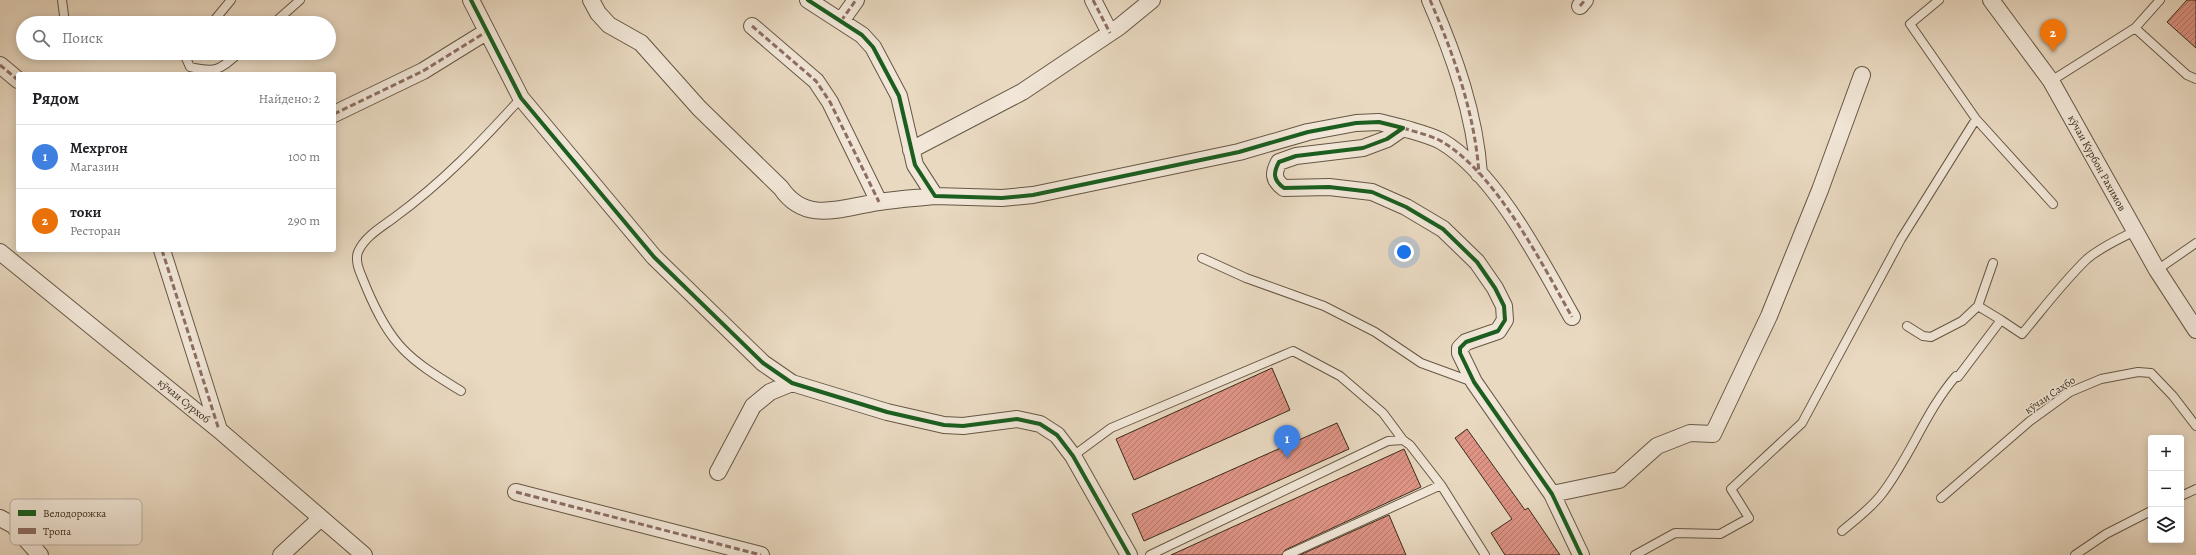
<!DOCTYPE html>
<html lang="ru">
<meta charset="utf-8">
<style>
:root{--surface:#fff;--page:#f6f6f6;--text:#202124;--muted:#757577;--line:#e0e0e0;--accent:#2563eb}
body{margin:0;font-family:Alegreya,serif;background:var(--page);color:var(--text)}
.controls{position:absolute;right:12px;bottom:12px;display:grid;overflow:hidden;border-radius:4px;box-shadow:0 2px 10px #0003}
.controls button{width:36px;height:36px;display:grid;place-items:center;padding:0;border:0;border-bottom:1px solid var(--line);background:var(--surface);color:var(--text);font:20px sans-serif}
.you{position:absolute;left:1404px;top:252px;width:14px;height:14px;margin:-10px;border:3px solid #fff;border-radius:50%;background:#1a73e8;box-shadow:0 0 0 6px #1a73e833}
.badge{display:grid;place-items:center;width:26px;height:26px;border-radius:50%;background:var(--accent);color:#fff;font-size:13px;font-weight:700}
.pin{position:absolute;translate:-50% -33px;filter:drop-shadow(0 1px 2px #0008)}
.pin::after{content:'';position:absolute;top:21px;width:14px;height:12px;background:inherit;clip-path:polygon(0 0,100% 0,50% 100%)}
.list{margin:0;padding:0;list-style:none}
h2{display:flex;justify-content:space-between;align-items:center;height:52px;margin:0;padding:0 16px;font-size:17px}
h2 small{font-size:13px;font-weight:400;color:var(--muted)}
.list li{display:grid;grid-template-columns:26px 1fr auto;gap:12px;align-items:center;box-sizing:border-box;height:64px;padding:0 16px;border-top:1px solid var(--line)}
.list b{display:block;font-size:15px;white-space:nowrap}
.list p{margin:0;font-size:13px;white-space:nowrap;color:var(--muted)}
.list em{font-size:13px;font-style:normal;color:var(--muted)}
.icon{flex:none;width:22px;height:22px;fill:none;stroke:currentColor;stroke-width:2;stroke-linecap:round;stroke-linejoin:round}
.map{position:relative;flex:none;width:2196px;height:555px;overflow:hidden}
.search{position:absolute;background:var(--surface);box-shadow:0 2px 10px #0003;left:16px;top:16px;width:320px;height:44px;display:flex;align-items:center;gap:10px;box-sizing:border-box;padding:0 14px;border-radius:22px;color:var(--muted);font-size:15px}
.panel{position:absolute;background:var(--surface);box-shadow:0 2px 10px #0003;left:16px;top:72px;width:320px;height:180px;border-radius:4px}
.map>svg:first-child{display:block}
</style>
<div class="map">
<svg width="2196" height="555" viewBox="0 0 2196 555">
<defs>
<pattern id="building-hatch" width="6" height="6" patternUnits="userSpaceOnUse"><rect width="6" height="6" fill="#df9486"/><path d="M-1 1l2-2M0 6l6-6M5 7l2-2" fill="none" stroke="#b6796d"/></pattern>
</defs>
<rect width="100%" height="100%" fill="#e9d9c1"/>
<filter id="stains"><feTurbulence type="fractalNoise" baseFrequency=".005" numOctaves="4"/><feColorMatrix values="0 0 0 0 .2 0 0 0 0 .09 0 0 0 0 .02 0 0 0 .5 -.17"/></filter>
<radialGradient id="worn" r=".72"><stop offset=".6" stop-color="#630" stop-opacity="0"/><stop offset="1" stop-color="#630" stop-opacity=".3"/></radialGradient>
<path fill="url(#building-hatch)" stroke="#3a2c1a" d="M2187,0H2196V48L2167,22Z
M1272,368L1290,410L1134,480L1116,439Z
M1337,423L1349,449L1144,541L1132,514Z
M1467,429L1525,510L1528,508L1560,555H1505L1491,533L1512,519L1455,438Z
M1404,449L1421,487L1285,550L1282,555H1171Z
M1389,515L1406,555H1300Z"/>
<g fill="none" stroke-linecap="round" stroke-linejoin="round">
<defs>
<path id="service" d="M62,0L65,23
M212,23L231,0
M274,23L300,0
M2135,28L2187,75L2196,79
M187,53L185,56L190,67C217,73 219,70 239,53
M2051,81L2135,28L2160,0
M1976,119L2053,204
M1202,258L1246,278L1324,306L1375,332L1421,363L1473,382
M2157,270L2196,243
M1978,306L2001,320
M1907,326L1923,336L1931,337L1962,321L1978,306L1993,263
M461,391C407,358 391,346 366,287C362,276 354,263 358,252C365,236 382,227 395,217C443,182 481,142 521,98
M1073,456L1111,428L1293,351L1340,376L1383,413L1403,440
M2181,496L2196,489
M1941,498L2030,421L2070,392L2101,379L2138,372L2151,373L2173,396L2196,426
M1842,531C1855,520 1870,509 1881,495C1910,458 1925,412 1956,376L1958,377L2001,320L2022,334C2043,309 2063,282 2087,259C2101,247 2119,239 2135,231
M1150,555L1388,441L1403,440L1410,445L1441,485L1485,555
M1287,555L1441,485
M1635,555L1675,533L1720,534L1749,518L1731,489L1802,423L1901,239L1976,119L1910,24L1939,0
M2075,555L2106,534L2151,511"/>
<path id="minor" d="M471,0L521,98L654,257L763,363L792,383L887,412L944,425L963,426L1017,419L1040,424L1057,435L1073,456L1129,555
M591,0L598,13L609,25L641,43L699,108L781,188C806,225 843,207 879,202C898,199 916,198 935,196
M808,0L862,35L873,47L899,96L915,165L935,196L1002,198L1033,195L1239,152L1308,132L1356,123L1379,122L1403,128L1387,139L1363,148L1296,156L1279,162C1273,173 1273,180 1284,188L1329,187L1372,192L1406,207L1443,229L1477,262L1495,288L1504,306L1505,320L1498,331L1466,342L1460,348V353L1474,382L1552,494L1581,555
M1093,0L1110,33
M1430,0C1454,55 1475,114 1479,174
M1991,0L2051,81L2157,270L2196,330
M1580,6L1585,0
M841,21L856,0
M752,26L816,81L830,102L879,202
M0,65L18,80
M334,114L423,71L486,32
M1403,128C1416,132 1429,135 1441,141C1496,173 1541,262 1572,317
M911,150L1022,92L1119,27L1152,0
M162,250L219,430
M0,252L219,430L364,555
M718,472L753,406L770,392L792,383
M516,492L761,555
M1552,494L1619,480L1657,446L1690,433L1713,434L1769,316L1820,190L1862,75
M0,518L13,525L40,555
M281,555L321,518"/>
</defs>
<use href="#service" stroke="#665744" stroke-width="10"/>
<use href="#minor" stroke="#665744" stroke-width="18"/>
<use href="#service" stroke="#f1e6d7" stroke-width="8"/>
<use href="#minor" stroke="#f1e6d7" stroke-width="16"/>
<path stroke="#8d6e63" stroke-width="3" stroke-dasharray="6 3" stroke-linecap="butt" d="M1093,0L1110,33
M1430,0C1454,55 1475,114 1479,174
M1580,6L1585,0
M841,21L856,0
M752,26L816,81L830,102L879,202
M0,65L18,80
M334,114L423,71L486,32
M1403,128C1416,132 1429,135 1441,141C1496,173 1541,262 1572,317
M162,250L219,430
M516,492L761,555"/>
<defs>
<path id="cycleway" d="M471,0L521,98L654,257L763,363L792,383L887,412L944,425L963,426L1017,419L1040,424L1057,435L1073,456L1129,555
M808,0L862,35L873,47L899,96L915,165L935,196L1002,198L1033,195L1239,152L1308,132L1356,123L1379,122L1403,128L1387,139L1363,148L1296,156L1279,162C1273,173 1273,180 1284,188L1329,187L1372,192L1406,207L1443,229L1477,262L1495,288L1504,306L1505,320L1498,331L1466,342L1460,348V353L1474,382L1552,494L1581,555"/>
</defs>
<use href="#cycleway" stroke="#f1e6d7" stroke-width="6"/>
<use href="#cycleway" stroke="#1b5e20" stroke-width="4"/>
</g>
<g text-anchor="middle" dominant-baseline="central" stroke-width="3" stroke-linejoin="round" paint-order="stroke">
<g font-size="11" fill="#3a2c1a" stroke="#f1e6d7">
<text transform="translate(2097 163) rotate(61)">кӯчаи Курбон Рахимов</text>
<text transform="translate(2050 395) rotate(-34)">кӯчаи Саҳбо</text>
<text transform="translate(184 401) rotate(39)">кӯчаи Сурхоб</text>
</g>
</g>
<rect x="10" y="499" width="132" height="46" rx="6" fill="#f1e6d7" stroke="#baae9e" stroke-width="1"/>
<rect x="18" y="510" width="18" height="6" fill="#1b5e20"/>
<rect x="18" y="528" width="18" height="6" fill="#8d6e63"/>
<g font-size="11" fill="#3a2c1a">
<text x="43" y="517">Велодорожка</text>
<text x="43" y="535">Тропа</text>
</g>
<rect width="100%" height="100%" filter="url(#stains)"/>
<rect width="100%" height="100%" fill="url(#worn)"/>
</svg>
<div class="controls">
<button>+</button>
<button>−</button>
<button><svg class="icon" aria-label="layers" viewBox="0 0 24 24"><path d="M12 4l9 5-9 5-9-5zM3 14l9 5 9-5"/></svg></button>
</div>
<div class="you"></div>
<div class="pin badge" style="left:1287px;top:458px;background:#3f7fe0">1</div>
<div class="pin badge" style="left:2053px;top:52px;background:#e8710a">2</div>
<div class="search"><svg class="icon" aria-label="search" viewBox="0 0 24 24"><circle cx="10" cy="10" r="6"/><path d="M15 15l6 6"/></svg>Поиск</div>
<section class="panel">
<h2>Рядом<small>Найдено: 2</small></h2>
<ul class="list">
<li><span class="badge" style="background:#3f7fe0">1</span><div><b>Мехргон</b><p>Магазин</p></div><em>100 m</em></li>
<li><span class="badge" style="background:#e8710a">2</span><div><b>токи</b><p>Ресторан</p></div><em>290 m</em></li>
</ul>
</section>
</div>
